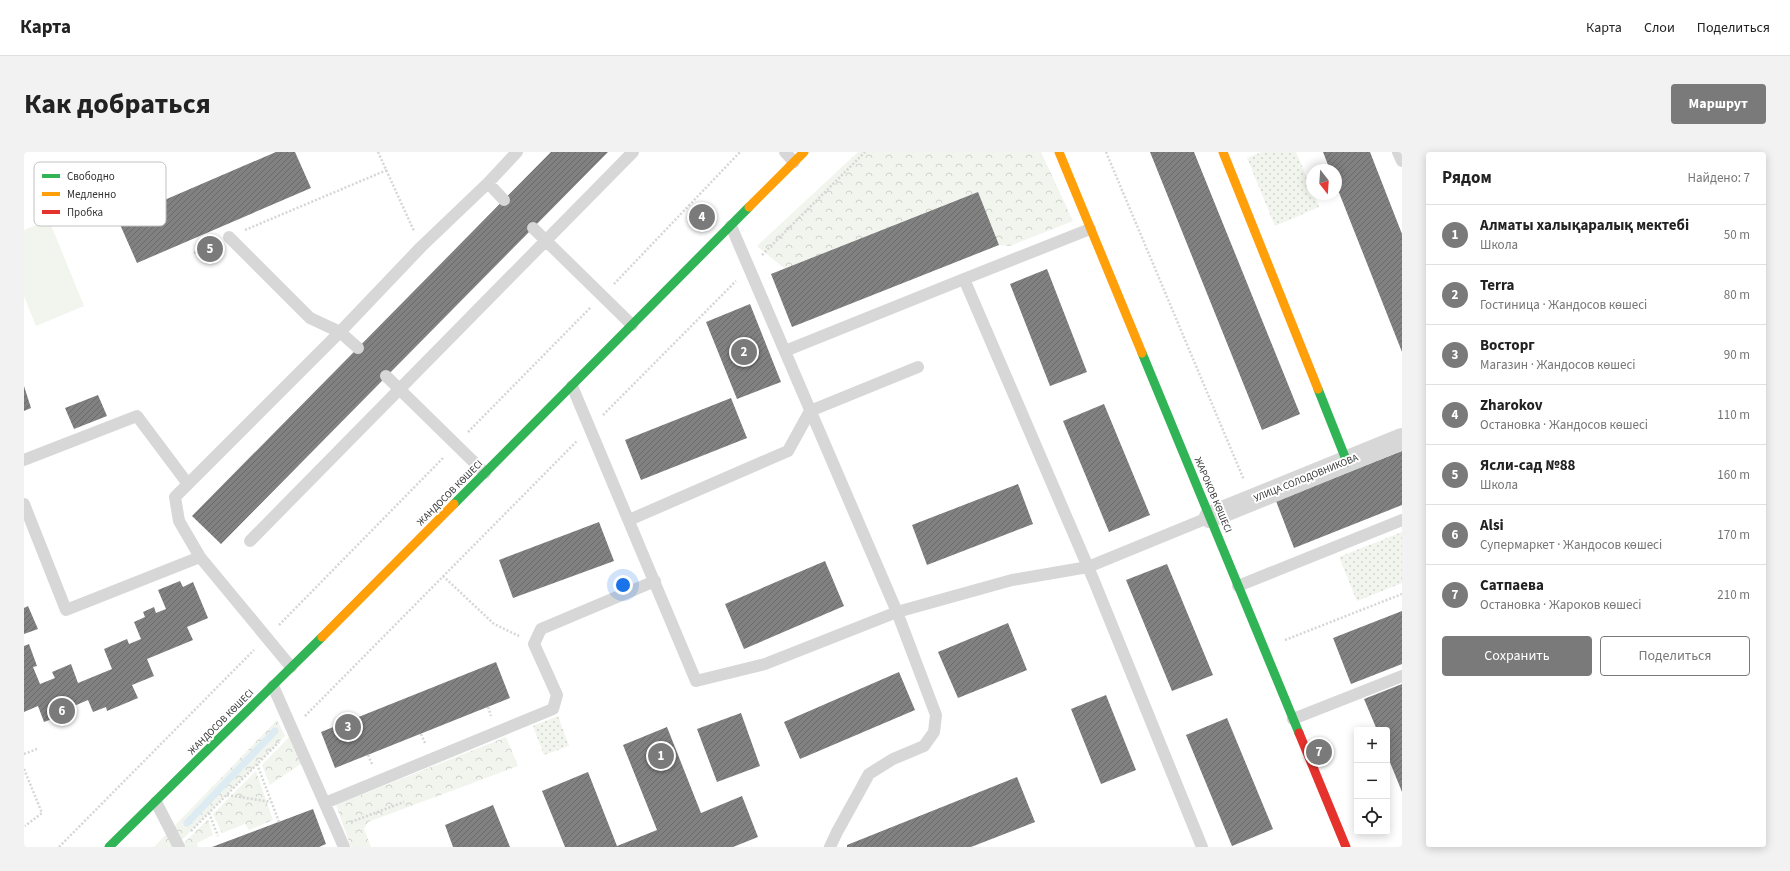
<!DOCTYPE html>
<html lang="ru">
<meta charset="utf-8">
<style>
:root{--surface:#fff;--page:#f2f2f2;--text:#222;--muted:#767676;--line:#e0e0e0;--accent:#7a7a7a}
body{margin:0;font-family:"Source Sans 3",sans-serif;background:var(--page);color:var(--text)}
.controls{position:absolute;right:12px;bottom:12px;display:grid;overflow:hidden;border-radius:4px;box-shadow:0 2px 10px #0003}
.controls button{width:36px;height:36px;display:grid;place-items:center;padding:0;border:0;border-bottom:1px solid var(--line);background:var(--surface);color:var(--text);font:20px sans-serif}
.compass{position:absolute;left:1282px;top:12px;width:36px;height:36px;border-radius:50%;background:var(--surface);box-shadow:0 2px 10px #0003;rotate:163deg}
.you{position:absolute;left:599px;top:433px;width:14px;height:14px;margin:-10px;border:3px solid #fff;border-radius:50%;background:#1a73e8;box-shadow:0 0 0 6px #1a73e833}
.badge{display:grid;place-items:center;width:26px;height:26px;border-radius:50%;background:var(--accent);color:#fff;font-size:13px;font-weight:700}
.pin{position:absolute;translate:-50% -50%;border:2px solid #fff;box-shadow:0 1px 4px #0006}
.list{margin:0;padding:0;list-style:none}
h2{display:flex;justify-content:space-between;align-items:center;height:52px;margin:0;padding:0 16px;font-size:17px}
h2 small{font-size:13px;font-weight:400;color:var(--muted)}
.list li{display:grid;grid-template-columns:26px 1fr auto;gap:12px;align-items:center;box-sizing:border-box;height:60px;padding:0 16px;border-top:1px solid var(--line)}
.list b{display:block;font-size:15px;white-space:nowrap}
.list p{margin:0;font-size:13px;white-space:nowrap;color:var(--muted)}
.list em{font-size:13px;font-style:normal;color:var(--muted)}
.actions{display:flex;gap:8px;padding:12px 16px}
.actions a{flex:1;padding:9px 0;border:1px solid var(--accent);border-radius:4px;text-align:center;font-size:14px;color:var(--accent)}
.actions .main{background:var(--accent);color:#fff}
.icon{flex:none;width:22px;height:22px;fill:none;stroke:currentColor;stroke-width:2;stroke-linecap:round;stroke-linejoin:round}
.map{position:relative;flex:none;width:1378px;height:695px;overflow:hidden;border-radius:4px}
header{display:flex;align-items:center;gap:24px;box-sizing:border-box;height:56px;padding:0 20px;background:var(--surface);border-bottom:1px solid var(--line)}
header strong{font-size:19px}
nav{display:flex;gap:22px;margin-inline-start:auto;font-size:14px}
.intro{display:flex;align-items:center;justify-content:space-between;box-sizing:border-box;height:96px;padding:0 24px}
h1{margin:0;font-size:28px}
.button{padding:10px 18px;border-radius:4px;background:var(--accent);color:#fff;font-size:14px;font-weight:700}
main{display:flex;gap:24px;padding:0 24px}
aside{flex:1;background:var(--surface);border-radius:4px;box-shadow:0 2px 10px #0003}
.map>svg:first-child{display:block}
</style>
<header>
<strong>Карта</strong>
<nav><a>Карта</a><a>Слои</a><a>Поделиться</a></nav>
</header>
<div class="intro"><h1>Как добраться</h1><a class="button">Маршрут</a></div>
<main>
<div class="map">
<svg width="1378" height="695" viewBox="0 0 1378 695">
<defs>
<pattern id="grass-dots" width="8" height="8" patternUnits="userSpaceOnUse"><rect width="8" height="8" fill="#f1f5ed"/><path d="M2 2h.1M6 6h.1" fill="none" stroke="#cfd2cc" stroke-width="1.8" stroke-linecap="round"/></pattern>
<pattern id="forest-crowns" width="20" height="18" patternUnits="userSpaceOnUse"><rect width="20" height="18" fill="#f1f5ed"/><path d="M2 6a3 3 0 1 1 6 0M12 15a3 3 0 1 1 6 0" fill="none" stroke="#cfd2cc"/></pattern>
<pattern id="building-hatch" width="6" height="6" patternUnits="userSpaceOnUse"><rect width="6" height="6" fill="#818181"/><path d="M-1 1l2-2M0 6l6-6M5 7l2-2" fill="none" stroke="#6a6a6a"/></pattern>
</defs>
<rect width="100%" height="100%" fill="#fff"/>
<path fill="url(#grass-dots)" d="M1238,0H1272L1288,38V42H1290L1295,55L1251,74L1223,6Z
M1378,380V431L1333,449L1315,405Z
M534,564L545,594L520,603L509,574Z"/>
<path fill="url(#forest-crowns)" d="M834,0H1017L1049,69L986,94L975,93L954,40L761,117L733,94Z
M253,568L261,584L151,695H130Z
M266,584L278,611L246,633L238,613Z
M482,585L494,614L344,670L340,677L347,695H327L312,653Z
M232,619L249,668L225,678L221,672L198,681L189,662Z
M184,667L189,683L173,691L174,695H160L158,693Z"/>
<path fill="#f1f5ed" d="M25,68L60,154L12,174L0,144V78Z"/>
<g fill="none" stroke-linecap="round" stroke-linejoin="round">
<path stroke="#ddebf3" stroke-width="7" d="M163,671L251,579"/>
</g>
<path fill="url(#building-hatch)" d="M252,0H271L287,36L113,111L94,68Z
M527,0H584L197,392L168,364Z
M1126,0H1170L1276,262L1238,278Z
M1299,0H1346L1378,82V200L1312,33V18H1306Z
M954,40L975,93L768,175L747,122Z
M1023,117L1063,220L1026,234L986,132Z
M726,152L757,230L713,247L682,170Z
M0,234L7,256L0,259Z
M74,243L83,264L50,277L41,256Z
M707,246L723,286L617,328L601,288Z
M1080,252L1126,363L1085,380L1039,269Z
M1378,299V353L1270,396L1252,349Z
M994,332L1009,372L903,413L888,373Z
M575,370L590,409L489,446L475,408Z
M801,409L820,454L720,497L701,452Z
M1143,412L1189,523L1148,539L1102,428Z
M156,429L159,435L169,430L184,466L163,475L169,488L123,507L130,524L108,533L114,546L83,559L82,555L69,560L64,548L50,554L52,558L20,570L14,554L0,560V494L5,492L13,514L9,515L16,532L31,526L28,520L47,512L54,531L88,517L80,497L103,487L105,492L117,487L110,470L121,465L119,460L130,455L132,461L142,457L134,438Z
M4,454L14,477L0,482V456Z
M1378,459V512L1327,532L1309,486Z
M984,471L1003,518L934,546L914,500Z
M472,510L486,546L311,616L297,580Z
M875,520L891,558L776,607L760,570Z
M1378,532V640L1363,603V578H1353L1340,547Z
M1082,543L1112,618L1077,632L1047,557Z
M717,561L736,614L693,630L673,577Z
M1203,566L1249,677L1208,694L1162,583Z
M643,575L677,661L718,644L734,685L709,695H541L518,639L564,620L593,694L633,678L599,593Z
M993,625L1011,670L947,695H823V693Z
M469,653L486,695H429L421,673Z
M289,657L302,692L295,695H188Z"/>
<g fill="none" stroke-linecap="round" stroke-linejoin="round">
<path stroke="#d6d6d6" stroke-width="2.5" stroke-dasharray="2 2" stroke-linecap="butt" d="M354,0L390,79
M1082,0L1220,328
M221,78L363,18
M170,101L189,92
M738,103L841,0
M590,132L716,0
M579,263L712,129
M444,280L567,155
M419,424L470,472L495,484
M255,473L420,305
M1261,488L1378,442
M464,555L467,564
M281,564L553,289
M397,582L401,591
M0,602L13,597
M344,603L348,612
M233,612L255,670
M0,617L18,661L1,674
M203,643L247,650
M185,661L194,684
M327,670L380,650
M167,679L255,590
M35,695L230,498"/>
<path stroke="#d7d7d7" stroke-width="12" d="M761,0L770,10
M1374,0L1378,9
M464,31L480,48
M707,74L873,460L912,563L910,580L900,594L869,607L845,622L813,680L806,695
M509,76L608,173
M1066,77L940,127L1070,429L1178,695
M205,85L286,166L316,180L334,196
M761,199L940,127
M362,224L461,321
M548,234L672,529L741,512L873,460L988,428L1064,415L1186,365
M0,308L113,264L164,332
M0,352L42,458L176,405
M605,368L764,299L786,259L894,215
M226,389L609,0
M1214,434L1378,368
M267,515L176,405L155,369L151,345L316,180L397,95L464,31L493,0
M249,534L320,695
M1269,567L1378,524
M132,650L155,695
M301,651L529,557L533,543L510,492L517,477L631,429"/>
<path stroke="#d7d7d7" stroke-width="22" d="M1186,365L1378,287"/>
<path stroke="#30b455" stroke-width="9" d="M1118,201L1275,581
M1294,237L1323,310
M430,352L725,55
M85,695L298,485"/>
<path stroke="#ff9f0a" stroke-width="9" d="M1035,0L1118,201
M1199,0L1294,237
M725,55L780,0
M298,485L430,352"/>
<path stroke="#e5322d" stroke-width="9" d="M1275,581L1322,695"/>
</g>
<g text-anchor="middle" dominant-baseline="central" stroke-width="4" stroke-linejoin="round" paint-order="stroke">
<g font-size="10" fill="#333" stroke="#fff">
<text transform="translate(1282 326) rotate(-22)">УЛИЦА СОЛОДОВНИКОВА</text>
<text transform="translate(426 341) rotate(-45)">ЖАНДОСОВ КӨШЕСІ</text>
<text transform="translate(1189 343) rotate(67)">ЖАРОКОВ КӨШЕСІ</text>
<text transform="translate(197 570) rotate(-45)">ЖАНДОСОВ КӨШЕСІ</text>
</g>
</g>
<rect x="10" y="10" width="132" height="64" rx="6" fill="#fff" stroke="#c2c2c2" stroke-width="1"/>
<rect x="18" y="22" width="18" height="4" fill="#30b455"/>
<rect x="18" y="40" width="18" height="4" fill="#ff9f0a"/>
<rect x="18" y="58" width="18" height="4" fill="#e5322d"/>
<g font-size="11" fill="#333">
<text x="43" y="28">Свободно</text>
<text x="43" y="46">Медленно</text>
<text x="43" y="64">Пробка</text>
</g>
</svg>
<div class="controls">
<button>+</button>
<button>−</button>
<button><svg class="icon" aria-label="locate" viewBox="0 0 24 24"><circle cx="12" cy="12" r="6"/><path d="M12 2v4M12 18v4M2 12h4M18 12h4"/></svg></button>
</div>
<svg class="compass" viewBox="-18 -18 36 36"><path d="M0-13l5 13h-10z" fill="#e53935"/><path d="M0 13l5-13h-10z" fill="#767676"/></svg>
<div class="you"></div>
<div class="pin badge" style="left:637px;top:604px">1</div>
<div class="pin badge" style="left:720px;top:200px">2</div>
<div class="pin badge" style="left:324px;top:575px">3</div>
<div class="pin badge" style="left:678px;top:65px">4</div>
<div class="pin badge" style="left:186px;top:97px">5</div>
<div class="pin badge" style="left:38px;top:559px">6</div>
<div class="pin badge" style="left:1295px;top:600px">7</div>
</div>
<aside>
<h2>Рядом<small>Найдено: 7</small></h2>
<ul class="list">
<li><span class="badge">1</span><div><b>Алматы халықаралық мектебі</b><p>Школа</p></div><em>50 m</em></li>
<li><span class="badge">2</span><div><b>Terra</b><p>Гостиница · Жандосов көшесі</p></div><em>80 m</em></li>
<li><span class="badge">3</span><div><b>Восторг</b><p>Магазин · Жандосов көшесі</p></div><em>90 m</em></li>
<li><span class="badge">4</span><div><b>Zharokov</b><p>Остановка · Жандосов көшесі</p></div><em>110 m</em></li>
<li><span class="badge">5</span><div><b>Ясли-сад №88</b><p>Школа</p></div><em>160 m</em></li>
<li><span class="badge">6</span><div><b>Alsi</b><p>Супермаркет · Жандосов көшесі</p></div><em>170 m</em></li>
<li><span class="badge">7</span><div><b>Сатпаева</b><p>Остановка · Жароков көшесі</p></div><em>210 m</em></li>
</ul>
<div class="actions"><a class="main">Сохранить</a><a>Поделиться</a></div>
</aside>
</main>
